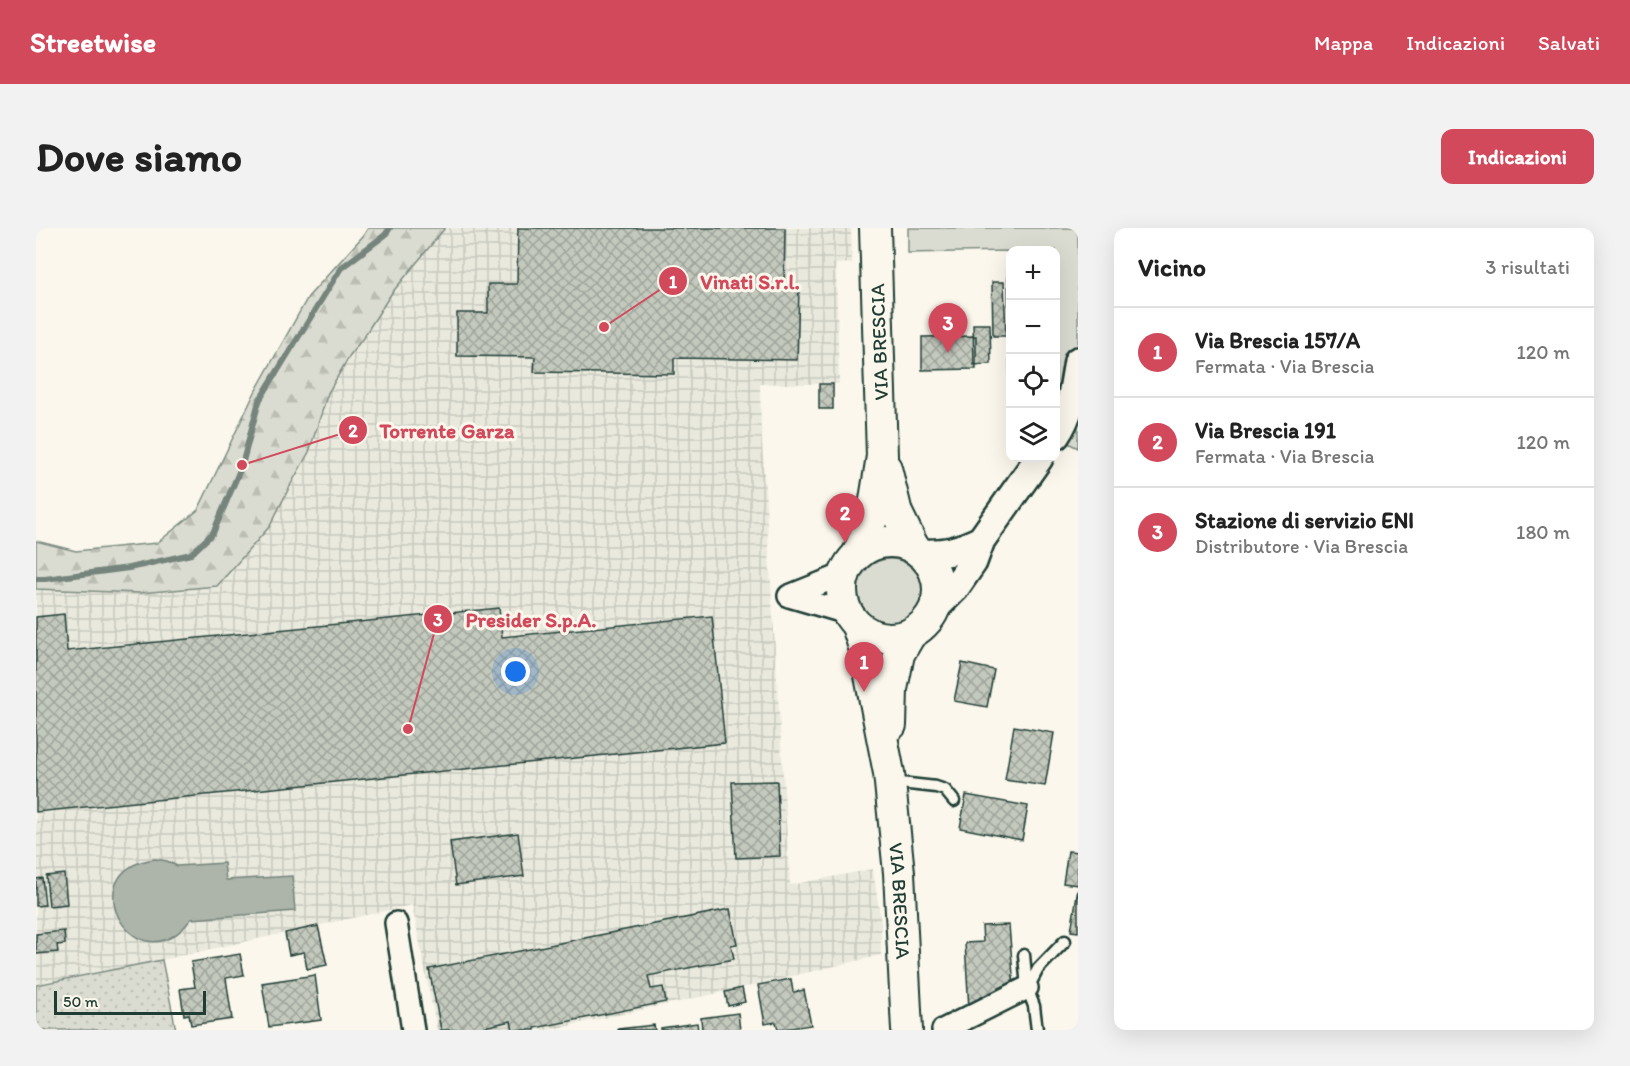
<!DOCTYPE html>
<html lang="it">
<meta charset="utf-8">
<style>
:root{--surface:#fff;--page:#f2f2f2;--text:#222;--muted:#767676;--line:#e0e0e0;--accent:#d1495b}
body{margin:0;font-family:Itim,sans-serif;background:var(--page);color:var(--text)}
.controls{position:absolute;right:18px;top:18px;display:grid;overflow:hidden;border-radius:12px;box-shadow:0 6px 24px #0002}
.controls button{width:54px;height:54px;display:grid;place-items:center;padding:0;border:0;border-bottom:2px solid var(--line);background:var(--surface);color:var(--text);font:30px sans-serif}
.scale{position:absolute;left:18px;bottom:15px;width:152px;box-sizing:border-box;padding-left:6px;border:3px solid #1f3d34;border-top:0;font-size:16px;line-height:21px;white-space:nowrap;color:#1f3d34;-webkit-text-stroke:4px #fbf7ec;paint-order:stroke}
.you{position:absolute;left:480px;top:444px;width:21px;height:21px;margin:-15px;border:4px solid #fff;border-radius:50%;background:#1a73e8;box-shadow:0 0 0 9px #1a73e833}
.badge{display:grid;place-items:center;width:39px;height:39px;border-radius:50%;background:var(--accent);color:#fff;font-size:20px;font-weight:700}
.pin{position:absolute;translate:-50% -50px;filter:drop-shadow(0 2px 3px #0008)}
.pin::after{content:'';position:absolute;top:32px;width:21px;height:18px;background:inherit;clip-path:polygon(0 0,100% 0,50% 100%)}
.list{margin:0;padding:0;list-style:none}
h2{display:flex;justify-content:space-between;align-items:center;height:78px;margin:0;padding:0 24px;font-size:26px}
h2 small{font-size:20px;font-weight:400;color:var(--muted)}
.list li{display:grid;grid-template-columns:39px 1fr auto;gap:18px;align-items:center;box-sizing:border-box;height:90px;padding:0 24px;border-top:2px solid var(--line)}
.list b{display:block;font-size:22px;white-space:nowrap}
.list p{margin:0;font-size:20px;white-space:nowrap;color:var(--muted)}
.list em{font-size:20px;font-style:normal;color:var(--muted)}
.icon{flex:none;width:33px;height:33px;fill:none;stroke:currentColor;stroke-width:2;stroke-linecap:round;stroke-linejoin:round}
.map{position:relative;flex:none;width:1042px;height:802px;overflow:hidden;border-radius:12px}
header{display:flex;align-items:center;gap:36px;box-sizing:border-box;height:84px;padding:0 30px;background:var(--accent);color:#fff}
header strong{font-size:28px}
nav{display:flex;gap:33px;margin-inline-start:auto;font-size:21px}
.intro{display:flex;align-items:center;justify-content:space-between;box-sizing:border-box;height:144px;padding:0 36px}
h1{margin:0;font-size:42px}
.button{padding:15px 27px;border-radius:12px;background:var(--accent);color:#fff;font-size:21px;font-weight:700}
main{display:flex;gap:36px;padding:0 36px}
aside{flex:1;background:var(--surface);border-radius:12px;box-shadow:0 6px 24px #0002}
.map>svg:first-child{display:block}
</style>
<header>
<strong>Streetwise</strong>
<nav><a>Mappa</a><a>Indicazioni</a><a>Salvati</a></nav>
</header>
<div class="intro"><h1>Dove siamo</h1><a class="button">Indicazioni</a></div>
<main>
<div class="map">
<svg width="1042" height="802" viewBox="0 0 1042 802">
<defs>
<pattern id="industrial-grid" width="8" height="8" patternUnits="userSpaceOnUse" patternTransform="scale(1.5)"><rect width="8" height="8" fill="#eae9de"/><path d="M0 4h8M4 0v8" fill="none" stroke="#c8c9bf"/></pattern>
<pattern id="grass-dots" width="8" height="8" patternUnits="userSpaceOnUse" patternTransform="scale(1.5)"><rect width="8" height="8" fill="#dbdcd1"/><path d="M2 2h.1M6 6h.1" fill="none" stroke="#bcbeb4" stroke-width="1.8" stroke-linecap="round"/></pattern>
<pattern id="forest-firs" width="22" height="20" patternUnits="userSpaceOnUse" patternTransform="scale(1.5)"><rect width="22" height="20" fill="#dbdcd1"/><path d="M5 1l3.5 6h-7zM16 11l3.5 6h-7z" fill="#bcbeb4"/></pattern>
<pattern id="building-cross-hatch" width="8" height="8" patternUnits="userSpaceOnUse" patternTransform="scale(1.5)"><rect width="8" height="8" fill="#c4c9be"/><path d="M0 0l8 8M0 8l8-8" fill="none" stroke="#9fa49b"/></pattern>
</defs>
<rect width="100%" height="100%" fill="#fbf7ec"/>
<filter id="ink" filterUnits="userSpaceOnUse"><feTurbulence type="fractalNoise" baseFrequency=".0167" numOctaves="2"/><feDisplacementMap in="SourceGraphic" scale="12" xChannelSelector="R" yChannelSelector="G"/><feConvolveMatrix kernelMatrix="1 2 1 2 8 2 1 2 1" color-interpolation-filters="sRGB"/></filter>
<g filter="url(#ink)">
<path fill="url(#industrial-grid)" d="M409,0H815L816,35L800,36L803,156H724L725,198L754,657L837,641L845,695V727L715,758L513,802H401L376,677L126,732L0,757V361L104,365L181,358L234,298L255,256L273,224L292,165L314,127L327,110L355,66Z"/>
<path fill="url(#grass-dots)" stroke="#7d8c82" stroke-width="1.5" d="M126,732L140,802H0V757Z"/>
<path fill="url(#forest-firs)" stroke="#7d8c82" stroke-width="1.5" d="M332,0H409L355,66L327,110L314,127L292,165L273,224L255,256L234,298L181,358L104,365L0,361V313L40,323L121,315L162,282L219,164L272,69L327,8Z"/>
<path fill="#dbdcd1" stroke="#7d8c82" stroke-width="1.5" d="M872,0H1042V220L1034,216L1020,212V22H975L974,173L971,23L872,25Z
M822 363a32 32 0 1 1 64 0a32 32 0 1 1-64 0Z"/>
<path fill="#adb4aa" stroke="#74847b" stroke-width="1.5" d="M119,631L131,633L141,638L188,635L190,652L256,648L259,683L155,691C101,763 32,642 119,631Z"/>
<g fill="none" stroke-linecap="round" stroke-linejoin="round">
<path stroke="#74847b" stroke-width="6" d="M0,351H9L93,340L155,326L177,305L206,237L223,173L305,40L349,7L354,0"/>
</g>
<path fill="url(#building-cross-hatch)" stroke="#1f3d34" stroke-width="1.5" d="M482,0H749L748,59L763,60L761,132L638,130V146L498,144L499,129L421,128V85H452V56H481Z
M956,54H968L970,108H957Z
M937,96H954L955,136L938,137Z
M940,108V141L886,142V109Z
M783,156H797V181H783Z
M463,380L466,409L676,388L689,515L0,584V389L28,386L31,423Z
M926,435L958,442L951,479L918,473Z
M978,498L1018,505L1009,558L969,552Z
M741,553L744,628L700,630L696,554Z
M930,567L992,578L986,612L924,600Z
M482,605L488,648L420,657L414,614Z
M1032,623L1042,624V657L1027,655Z
M28,646L31,676L13,678L10,648Z
M6,650L9,677L0,678V651Z
M1042,661V704L1035,703Z
M694,681L701,716L695,717L698,731L612,748L615,761L627,759L630,774L499,800V802H477L475,793L439,801V802H405L393,741Z
M973,697L978,760L933,781L929,715L947,714L946,698Z
M282,698L291,737L271,741L268,724L253,727L249,705Z
M28,703L29,716L21,717L22,724L0,726V706Z
M204,726L208,747L190,750L196,791L155,797L153,786L148,787L144,761L159,759L155,734Z
M279,747L285,792L233,799L226,755Z
M755,751L757,764L768,762L775,797L742,802L740,794L729,796L722,757Z
M706,760L709,774L692,778L689,764Z
M702,785L704,802H666L665,790Z
M661,795L662,802H625V800Z
M618,797L619,802H582V801Z"/>
<g fill="none" stroke-linecap="round" stroke-linejoin="round">
<defs>
<path id="service" d="M855,554L900,559L909,562L918,573
M988,727L991,760L998,778L1001,802
M992,760L1002,741L1029,713"/>
<path id="minor" d="M753,368L811,385
M753,368L808,346
M360,695L377,802
M907,802L991,760"/>
<path id="tertiary" d="M1020,207C1036,183 1037,161 1042,133
M885,325C910,326 922,323 945,312
M899,380L919,360L937,334L945,312L1003,230"/>
<g id="secondary">
<path d="M850,240L861,285L878,320"/>
<circle cx="854" cy="362" r="48"/>
<path d="M822,325L836,291L846,228L839,0"/>
<path id="s1" d="M821,398L829,422L853,545L863,645L871,802"/>
<path d="M855,497L856,461L863,426L874,407"/>
</g>
</defs>
<use href="#service" stroke="#1f3d34" stroke-width="15"/>
<use href="#minor" stroke="#1f3d34" stroke-width="26"/>
<use href="#tertiary" stroke="#1f3d34" stroke-width="32"/>
<use href="#secondary" stroke="#1f3d34" stroke-width="34"/>
<use href="#service" stroke="#fbf7ec" stroke-width="10"/>
<use href="#minor" stroke="#fbf7ec" stroke-width="21"/>
<use href="#tertiary" stroke="#fbf7ec" stroke-width="27"/>
<use href="#secondary" stroke="#fbf7ec" stroke-width="30"/>
</g>
</g>
<g text-anchor="middle" dominant-baseline="central" stroke-width="6" stroke-linejoin="round" paint-order="stroke">
<g font-size="20" fill="#1f3d34" stroke="#fbf7ec">
<text transform="translate(843 114) rotate(-92)">VIA BRESCIA</text>
<text stroke="none"><textPath href="#s1" startOffset="279">VIA BRESCIA</textPath></text>
</g>
</g>
<path fill="none" stroke="#d1495b" stroke-width="2" d="M568 99L637 53M206 237L317 202M372 501L402 391"/>
<g fill="#d1495b" stroke="#fbf7ec" stroke-width="2">
<circle cx="568" cy="99" r="6"/>
<circle cx="206" cy="237" r="6"/>
<circle cx="372" cy="501" r="6"/>
<circle cx="637" cy="53" r="15"/>
<circle cx="317" cy="202" r="15"/>
<circle cx="402" cy="391" r="15"/>
</g>
<g font-size="18" text-anchor="middle" font-weight="bold" fill="#fff">
<text x="637" y="60">1</text>
<text x="317" y="209">2</text>
<text x="402" y="398">3</text>
</g>
<g font-size="21" text-anchor="middle" font-weight="bold" fill="#d1495b" stroke="#fbf7ec" stroke-width="6" stroke-linejoin="round" paint-order="stroke">
<text x="714" y="61">Vinati S.r.l.</text>
<text x="411" y="210">Torrente Garza</text>
<text x="495" y="399">Presider S.p.A.</text>
</g>
</svg>
<div class="controls">
<button>+</button>
<button>−</button>
<button><svg class="icon" aria-label="locate" viewBox="0 0 24 24"><circle cx="12" cy="12" r="6"/><path d="M12 2v4M12 18v4M2 12h4M18 12h4"/></svg></button>
<button><svg class="icon" aria-label="layers" viewBox="0 0 24 24"><path d="M12 4l9 5-9 5-9-5zM3 14l9 5 9-5"/></svg></button>
</div>
<div class="scale">50 m</div>
<div class="you"></div>
<div class="pin badge" style="left:828px;top:464px">1</div>
<div class="pin badge" style="left:809px;top:315px">2</div>
<div class="pin badge" style="left:912px;top:125px">3</div>
</div>
<aside>
<h2>Vicino<small>3 risultati</small></h2>
<ul class="list">
<li><span class="badge">1</span><div><b>Via Brescia 157/A</b><p>Fermata · Via Brescia</p></div><em>120 m</em></li>
<li><span class="badge">2</span><div><b>Via Brescia 191</b><p>Fermata · Via Brescia</p></div><em>120 m</em></li>
<li><span class="badge">3</span><div><b>Stazione di servizio ENI</b><p>Distributore · Via Brescia</p></div><em>180 m</em></li>
</ul>
</aside>
</main>
